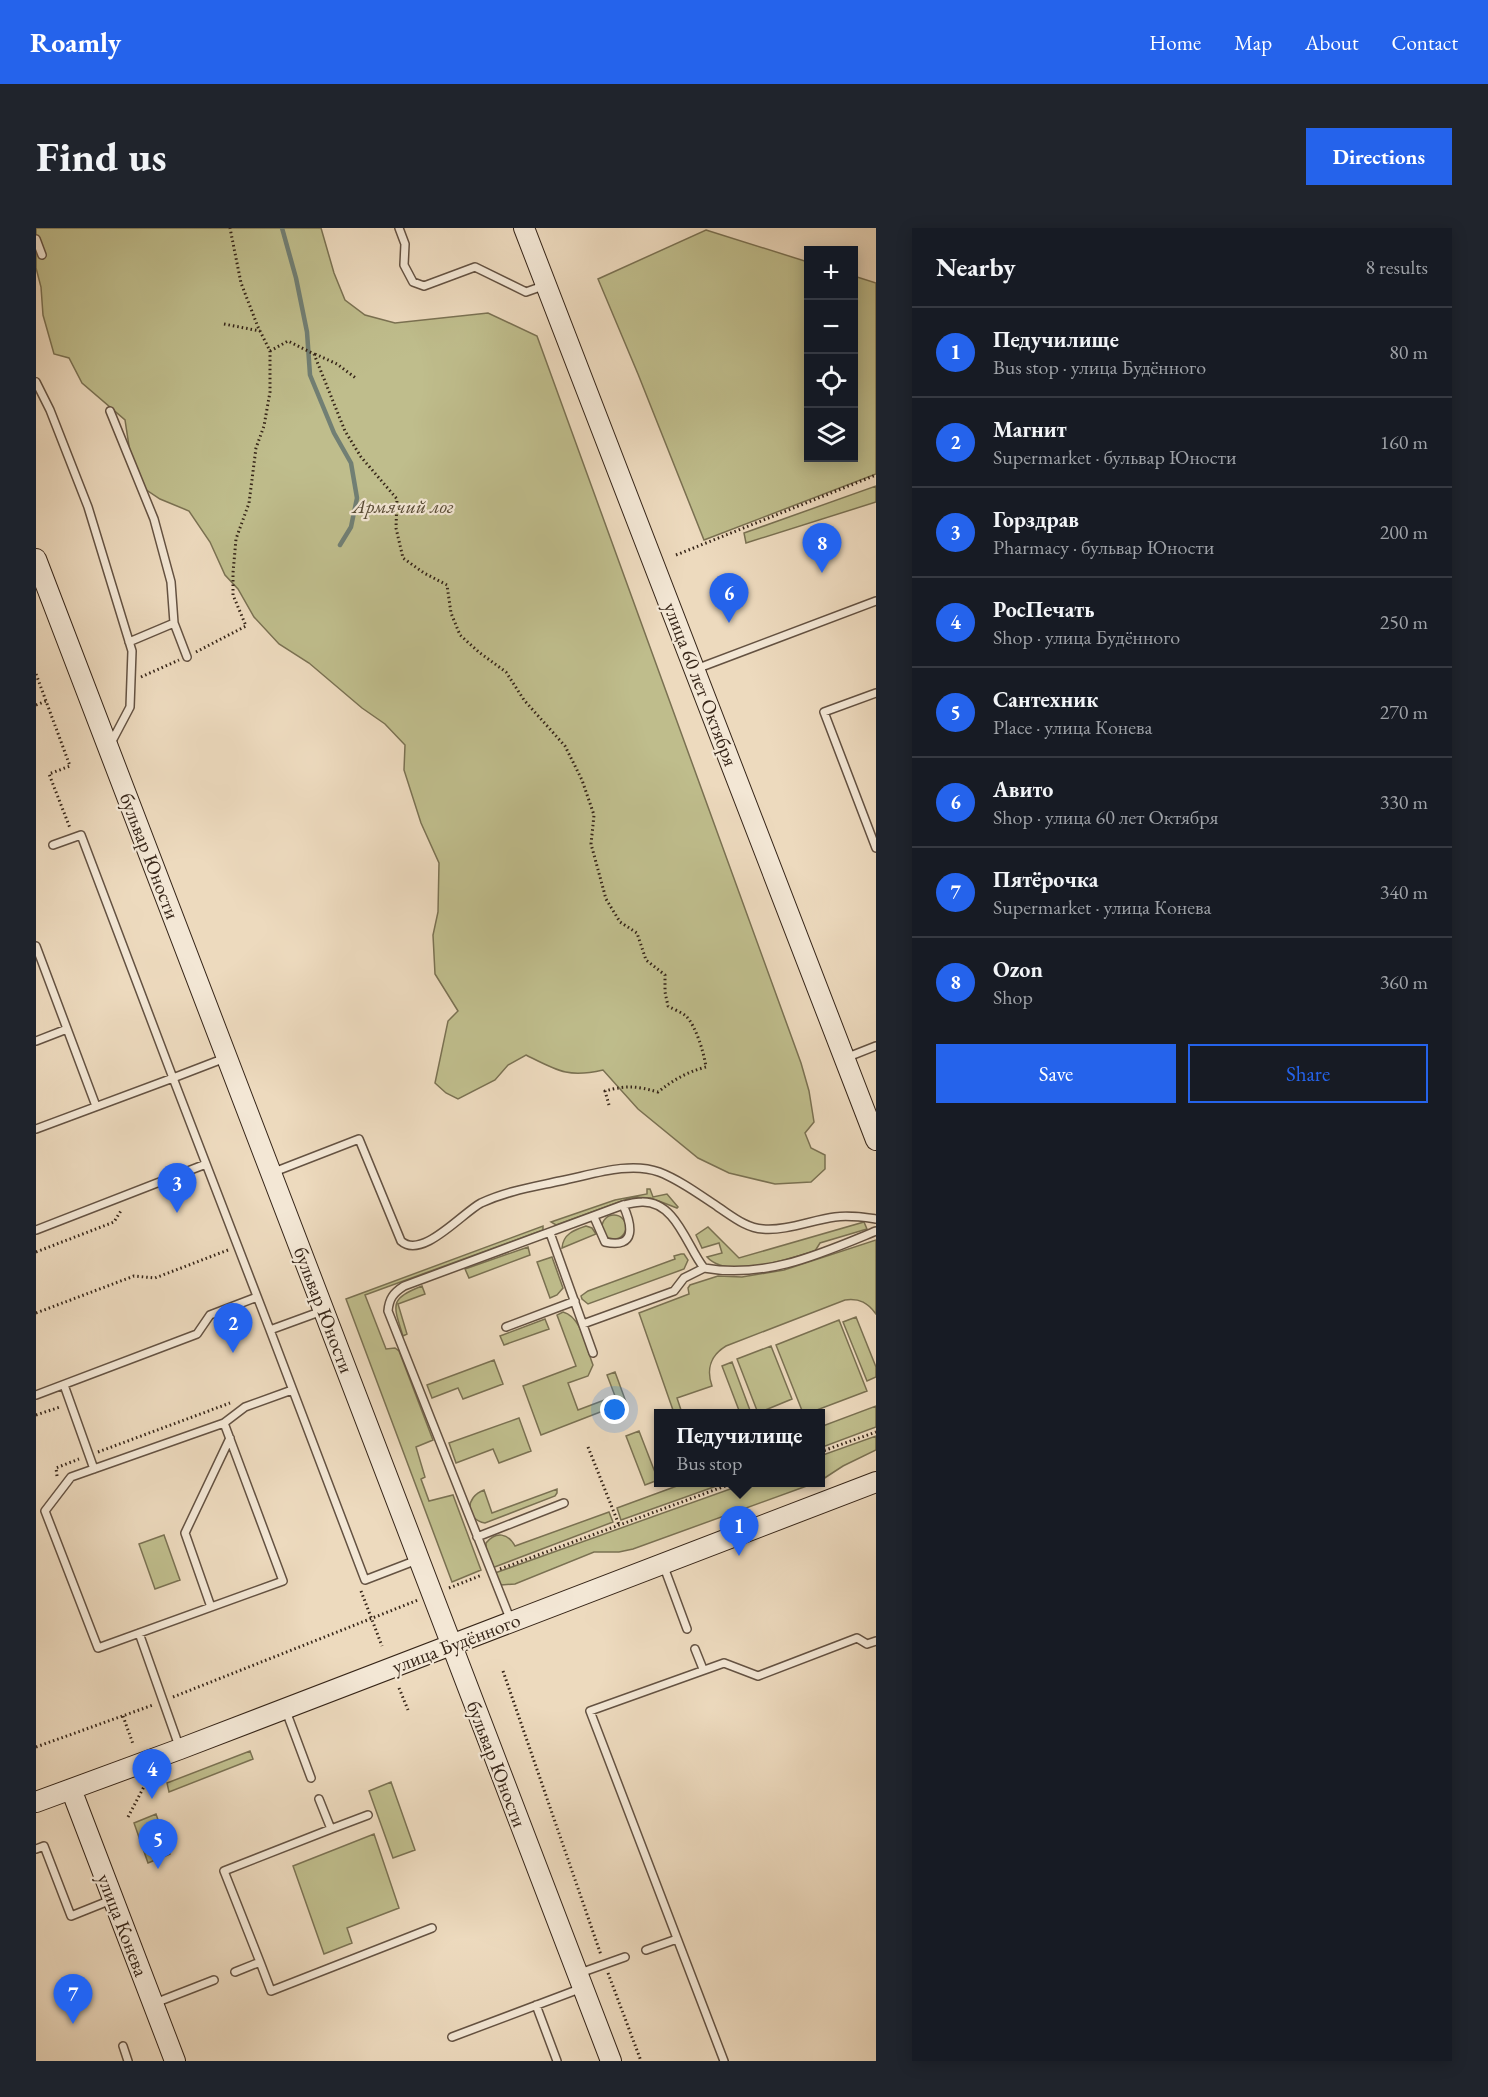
<!DOCTYPE html>
<meta charset="utf-8">
<style>
:root{--surface:#171b24;--page:#20242c;--text:#f1f3f6;--muted:#9ea1a6;--line:#363941;--accent:#2563eb}
body{margin:0;font-family:"EB Garamond",serif;background:var(--page);color:var(--text)}
.controls{position:absolute;right:18px;top:18px;display:grid;overflow:hidden;border-radius:0px;box-shadow:0 3px 15px #0003}
.controls button{width:54px;height:54px;display:grid;place-items:center;padding:0;border:0;border-bottom:2px solid var(--line);background:var(--surface);color:var(--text);font:30px sans-serif}
.you{position:absolute;left:579px;top:1182px;width:21px;height:21px;margin:-15px;border:4px solid #fff;border-radius:50%;background:#1a73e8;box-shadow:0 0 0 9px #1a73e833}
.badge{display:grid;place-items:center;width:39px;height:39px;border-radius:50%;background:var(--accent);color:#fff;font-size:20px;font-weight:700}
.pin{position:absolute;translate:-50% -50px;filter:drop-shadow(0 2px 3px #0008)}
.pin::after{content:'';position:absolute;top:32px;width:21px;height:18px;background:inherit;clip-path:polygon(0 0,100% 0,50% 100%)}
.popup{position:absolute;left:618px;top:1181px;width:171px;height:78px;box-sizing:border-box;display:grid;place-content:center;border-radius:0px;background:var(--surface);filter:drop-shadow(0 2px 4px #0005);font-size:20px;white-space:nowrap;color:var(--muted)}
.popup b{font-size:22px;color:var(--text)}
.popup::after{content:'';position:absolute;left:50%;top:100%;margin-left:-12px;border:12px solid transparent;border-top-color:var(--surface)}
.list{margin:0;padding:0;list-style:none}
h2{display:flex;justify-content:space-between;align-items:center;height:78px;margin:0;padding:0 24px;font-size:26px}
h2 small{font-size:20px;font-weight:400;color:var(--muted)}
.list li{display:grid;grid-template-columns:39px 1fr auto;gap:18px;align-items:center;box-sizing:border-box;height:90px;padding:0 24px;border-top:2px solid var(--line)}
.list b{display:block;font-size:22px;white-space:nowrap}
.list p{margin:0;font-size:20px;white-space:nowrap;color:var(--muted)}
.list em{font-size:20px;font-style:normal;color:var(--muted)}
.actions{display:flex;gap:12px;padding:18px 24px}
.actions a{flex:1;padding:14px 0;border:2px solid var(--accent);border-radius:0px;text-align:center;font-size:21px;color:var(--accent)}
.actions .main{background:var(--accent);color:#fff}
.icon{flex:none;width:33px;height:33px;fill:none;stroke:currentColor;stroke-width:2;stroke-linecap:round;stroke-linejoin:round}
.map{position:relative;flex:none;width:840px;height:1833px;overflow:hidden;border-radius:0px}
header{display:flex;align-items:center;gap:36px;box-sizing:border-box;height:84px;padding:0 30px;background:var(--accent);color:#fff}
header strong{font-size:28px}
nav{display:flex;gap:33px;margin-inline-start:auto;font-size:21px}
.intro{display:flex;align-items:center;justify-content:space-between;box-sizing:border-box;height:144px;padding:0 36px}
h1{margin:0;font-size:42px}
.button{padding:15px 27px;border-radius:0px;background:var(--accent);color:#fff;font-size:21px;font-weight:700}
main{display:flex;gap:36px;padding:0 36px}
aside{flex:1;background:var(--surface);border-radius:0px;box-shadow:0 3px 15px #0003}
.map>svg:first-child{display:block}
</style>
<header>
<strong>Roamly</strong>
<nav><a>Home</a><a>Map</a><a>About</a><a>Contact</a></nav>
</header>
<div class="intro"><h1>Find us</h1><a class="button">Directions</a></div>
<main>
<div class="map">
<svg width="840" height="1833" viewBox="0 0 840 1833">
<rect width="100%" height="100%" fill="#eddabe"/>
<filter id="stains"><feTurbulence type="fractalNoise" baseFrequency=".00333" numOctaves="4"/><feColorMatrix values="0 0 0 0 .2 0 0 0 0 .09 0 0 0 0 .02 0 0 0 .5 -.17"/></filter>
<radialGradient id="worn" r=".72"><stop offset=".6" stop-color="#630" stop-opacity="0"/><stop offset="1" stop-color="#630" stop-opacity=".3"/></radialGradient>
<path fill="#bfbd8c" stroke="#7a7152" stroke-width="1.5" d="M0,0H285L298,45L309,72L329,87L359,95L452,85L501,108L765,835L773,863L778,894L769,905L775,920L789,927V941L775,954L739,956L693,945L662,930L602,881L567,842C532,850 522,843 490,827L472,837L459,852L422,871L410,865L399,855L412,793L422,783L399,746L397,707L402,684L403,635L385,595L368,542L369,517L349,496L326,480L273,435L243,416L218,389L202,361L189,347L174,314L153,283L124,271L106,259L95,231L89,192L46,155L33,130L18,126L7,87L5,59L0,40Z
M670,2L772,34V230H818V48L840,55V246L668,312L602,146L562,51Z
M840,258V274L710,315L708,305Z
M611,961H614L617,969L631,966L642,979L641,980L615,970L597,969L520,997L515,994L579,972L611,966Z
M566 999a12 12 0 1 1 24 0a12 12 0 1 1-24 0Z
M828,994L831,1001L784,1015L779,1023C753,1030 693,1053 671,1029L686,1025L683,1015L666,1020L660,1007L672,999L703,1030Z
M507,998V1002L329,1067L350,1121L359,1120L363,1123L397,1212L380,1219L389,1249L385,1251L393,1273L417,1267L445,1342L416,1354L310,1071Z
M550,998L556,1000L560,1006L526,1020C527,1006 538,1002 550,998Z
M840,1012V1086C832,1075 824,1070 809,1072L690,1118C675,1127 670,1141 676,1158L641,1170L646,1185H638L603,1085L653,1066L652,1060L654,1057L682,1048L706,1049L748,1042Z
M492,1019L494,1027L433,1050L429,1041Z
M645,1026H648L652,1032L648,1041L552,1076L546,1071L545,1068L552,1063L639,1031L638,1028Z
M516,1029L527,1060L521,1067L514,1070L501,1034Z
M386,1058L389,1066L362,1076L371,1106L367,1108C357,1076 353,1071 386,1058Z
M527,1084C546,1089 550,1120 557,1137L552,1148L532,1155L542,1182L579,1168L571,1147L579,1144L590,1174L505,1207L487,1158L540,1138L521,1087Z
M820,1089L840,1139V1149L831,1153L807,1094Z
M509,1091L513,1101L468,1117L464,1108Z
M803,1092L831,1163L773,1185H767L740,1117Z
M735,1118L756,1171L722,1185L701,1131Z
M458,1132L467,1156L427,1171L422,1160L396,1170L391,1157Z
M696,1134L715,1185H704L686,1138Z
M840,1178V1199L784,1220V1199Z
M483,1190L495,1223L463,1235L457,1221L420,1235L413,1215Z
M603,1203L622,1252L609,1257L590,1208Z
M840,1208V1222L807,1238L784,1253V1228Z
M649,1255H689L585,1292L581,1280Z
M711,1255H779L597,1321L583,1324H558L479,1356L465,1357L459,1345Z
M521,1261V1265L519,1268L449,1295C429,1291 429,1269 448,1262L456,1285Z
M573,1284L577,1294L456,1340L450,1323V1315C460,1303 472,1305 479,1318Z
M128,1307L144,1352L119,1361L103,1316Z
M214,1523L217,1531L133,1564L131,1555Z
M355,1554L379,1622L357,1630L333,1563Z
M120,1586L134,1626L112,1635L98,1595Z
M338,1606L363,1680L311,1700L316,1715L288,1726L257,1638Z"/>
<g fill="none" stroke-linecap="round" stroke-linejoin="round">
<path stroke="#717f74" stroke-width="4.5" d="M246,0L260,50L271,104L274,147L298,205L315,235L321,270L315,299L304,317"/>
<defs>
<path id="lane" d="M363,0L369,16L368,37L377,54L388,58L439,39L490,64L507,58
M0,11L6,27
M0,154L14,182L52,279L96,423L94,479L75,515
M74,183L118,291L135,354L138,395L93,414
M138,395L151,429
M660,441L840,373
M840,465L788,484L840,620
M0,718L60,878
M0,813L31,801
M812,829L840,818
M189,830L137,850L234,1102
M0,901L137,850L45,607L17,617
M238,944L323,911L365,1013C386,1032 426,985 445,975C471,963 497,959 524,953C555,947 593,933 623,944C644,952 664,967 682,979C696,988 710,1000 727,1001C750,1003 776,992 799,989C813,987 826,989 840,991
M558,989L569,1014C601,1021 596,997 587,977
M0,1002L170,936
M514,1005L557,1125
M286,1083L234,1102L329,1352L381,1332
M547,1096L638,1063L648,1050L668,1040
M470,1099L539,1073
M28,1157L58,1241
M0,1167L161,1106L174,1087L221,1069
M188,1195L247,1353L62,1420L9,1283L35,1249L188,1195L209,1179L256,1162
M441,1309L528,1275
M628,1339L651,1401
M175,1379L149,1305L194,1210
M475,1393L352,1083C353,1071 357,1065 368,1058L587,977C593,976 600,974 606,974C640,973 651,1019 668,1040C730,1051 784,1026 840,1003
M103,1405L143,1518
M659,1421L667,1441
M250,1483L275,1550
M295,1601L332,1587
M0,1621L8,1618L35,1688L75,1672
M610,1722L641,1711
M224,1734L235,1763L396,1700
M199,1744L224,1734L188,1643L295,1601L283,1571
M544,1745L589,1729
M119,1775L178,1752
M500,1777L521,1833
M416,1809L546,1760
M87,1818L92,1833
M688,1833L554,1483L688,1435L722,1448L821,1410L831,1416L840,1413"/>
<path id="secondary" d="M488,0L840,912
M0,331L575,1833
M35,1561L139,1833
M0,1574L144,1521L840,1254"/>
</defs>
<use href="#lane" stroke="#645242" stroke-width="10"/>
<use href="#secondary" stroke="#362518" stroke-width="22"/>
<path stroke="#362518" stroke-width="3" stroke-dasharray="1.5 3" stroke-linecap="butt" d="M188,96L224,103
M234,123L252,113L278,126L309,203L325,229L361,271L360,300L367,330L388,345L411,357L415,385L424,407L444,425L470,444L488,472L529,518L546,552L558,587L555,616L570,671L584,694L601,705L610,732L629,747V764L632,778C637,781 645,784 650,788C660,798 668,825 670,839C651,844 637,852 622,864C600,858 591,857 569,863L573,877
M279,126L301,136L321,151
M640,327L840,247
M160,424L210,398L197,367V345L200,311L213,275L220,220L228,198L234,164V123L222,99L205,55L194,0
M0,446L34,538L13,546L34,600
M105,449L143,432
M0,477L10,473
M0,1024L78,994L86,981
M0,1085L98,1048L119,1050L192,1022
M0,1187L24,1179
M552,1219L583,1297
M62,1224L194,1175
M784,1224L840,1204
M21,1248L20,1240L43,1231
M464,1341L700,1254
M413,1360L446,1347
M325,1363L346,1418
M467,1443L565,1727
M363,1460L372,1482
M137,1469L382,1372
M87,1488L97,1516
M0,1519L117,1477
M92,1589L111,1553
M572,1745L605,1833"/>
<use href="#lane" stroke="#f3e7d5" stroke-width="7"/>
<use href="#secondary" stroke="#f3e7d5" stroke-width="20"/>
</g>
<g text-anchor="middle" dominant-baseline="central" stroke-width="4.5" stroke-linejoin="round" paint-order="stroke">
<g font-size="20" font-style="italic" fill="#584b35" stroke="#f3e7d5">
<text x="367" y="278">Армячий лог</text>
</g>
<g font-size="20" fill="#362518" stroke="#f3e7d5">
<text transform="translate(665 456) rotate(69)">улица 60 лет Октября</text>
<text transform="translate(114 628) rotate(69)">бульвар Юности</text>
<text transform="translate(288 1082) rotate(69)">бульвар Юности</text>
<text transform="translate(420 1415) rotate(-21)">улица Будённого</text>
<text transform="translate(461 1536) rotate(69)">бульвар Юности</text>
<text transform="translate(87 1697) rotate(69)">улица Конева</text>
</g>
</g>
<rect width="100%" height="100%" filter="url(#stains)"/>
<rect width="100%" height="100%" fill="url(#worn)"/>
</svg>
<div class="controls">
<button>+</button>
<button>−</button>
<button><svg class="icon" aria-label="locate" viewBox="0 0 24 24"><circle cx="12" cy="12" r="6"/><path d="M12 2v4M12 18v4M2 12h4M18 12h4"/></svg></button>
<button><svg class="icon" aria-label="layers" viewBox="0 0 24 24"><path d="M12 4l9 5-9 5-9-5zM3 14l9 5 9-5"/></svg></button>
</div>
<div class="you"></div>
<div class="pin badge" style="left:703px;top:1328px">1</div>
<div class="popup"><b>Педучилище</b>Bus stop</div>
<div class="pin badge" style="left:197px;top:1125px">2</div>
<div class="pin badge" style="left:141px;top:985px">3</div>
<div class="pin badge" style="left:116px;top:1571px">4</div>
<div class="pin badge" style="left:122px;top:1641px">5</div>
<div class="pin badge" style="left:693px;top:395px">6</div>
<div class="pin badge" style="left:37px;top:1796px">7</div>
<div class="pin badge" style="left:786px;top:345px">8</div>
</div>
<aside>
<h2>Nearby<small>8 results</small></h2>
<ul class="list">
<li><span class="badge">1</span><div><b>Педучилище</b><p>Bus stop · улица Будённого</p></div><em>80 m</em></li>
<li><span class="badge">2</span><div><b>Магнит</b><p>Supermarket · бульвар Юности</p></div><em>160 m</em></li>
<li><span class="badge">3</span><div><b>Горздрав</b><p>Pharmacy · бульвар Юности</p></div><em>200 m</em></li>
<li><span class="badge">4</span><div><b>РосПечать</b><p>Shop · улица Будённого</p></div><em>250 m</em></li>
<li><span class="badge">5</span><div><b>Сантехник</b><p>Place · улица Конева</p></div><em>270 m</em></li>
<li><span class="badge">6</span><div><b>Авито</b><p>Shop · улица 60 лет Октября</p></div><em>330 m</em></li>
<li><span class="badge">7</span><div><b>Пятёрочка</b><p>Supermarket · улица Конева</p></div><em>340 m</em></li>
<li><span class="badge">8</span><div><b>Ozon</b><p>Shop</p></div><em>360 m</em></li>
</ul>
<div class="actions"><a class="main">Save</a><a>Share</a></div>
</aside>
</main>
